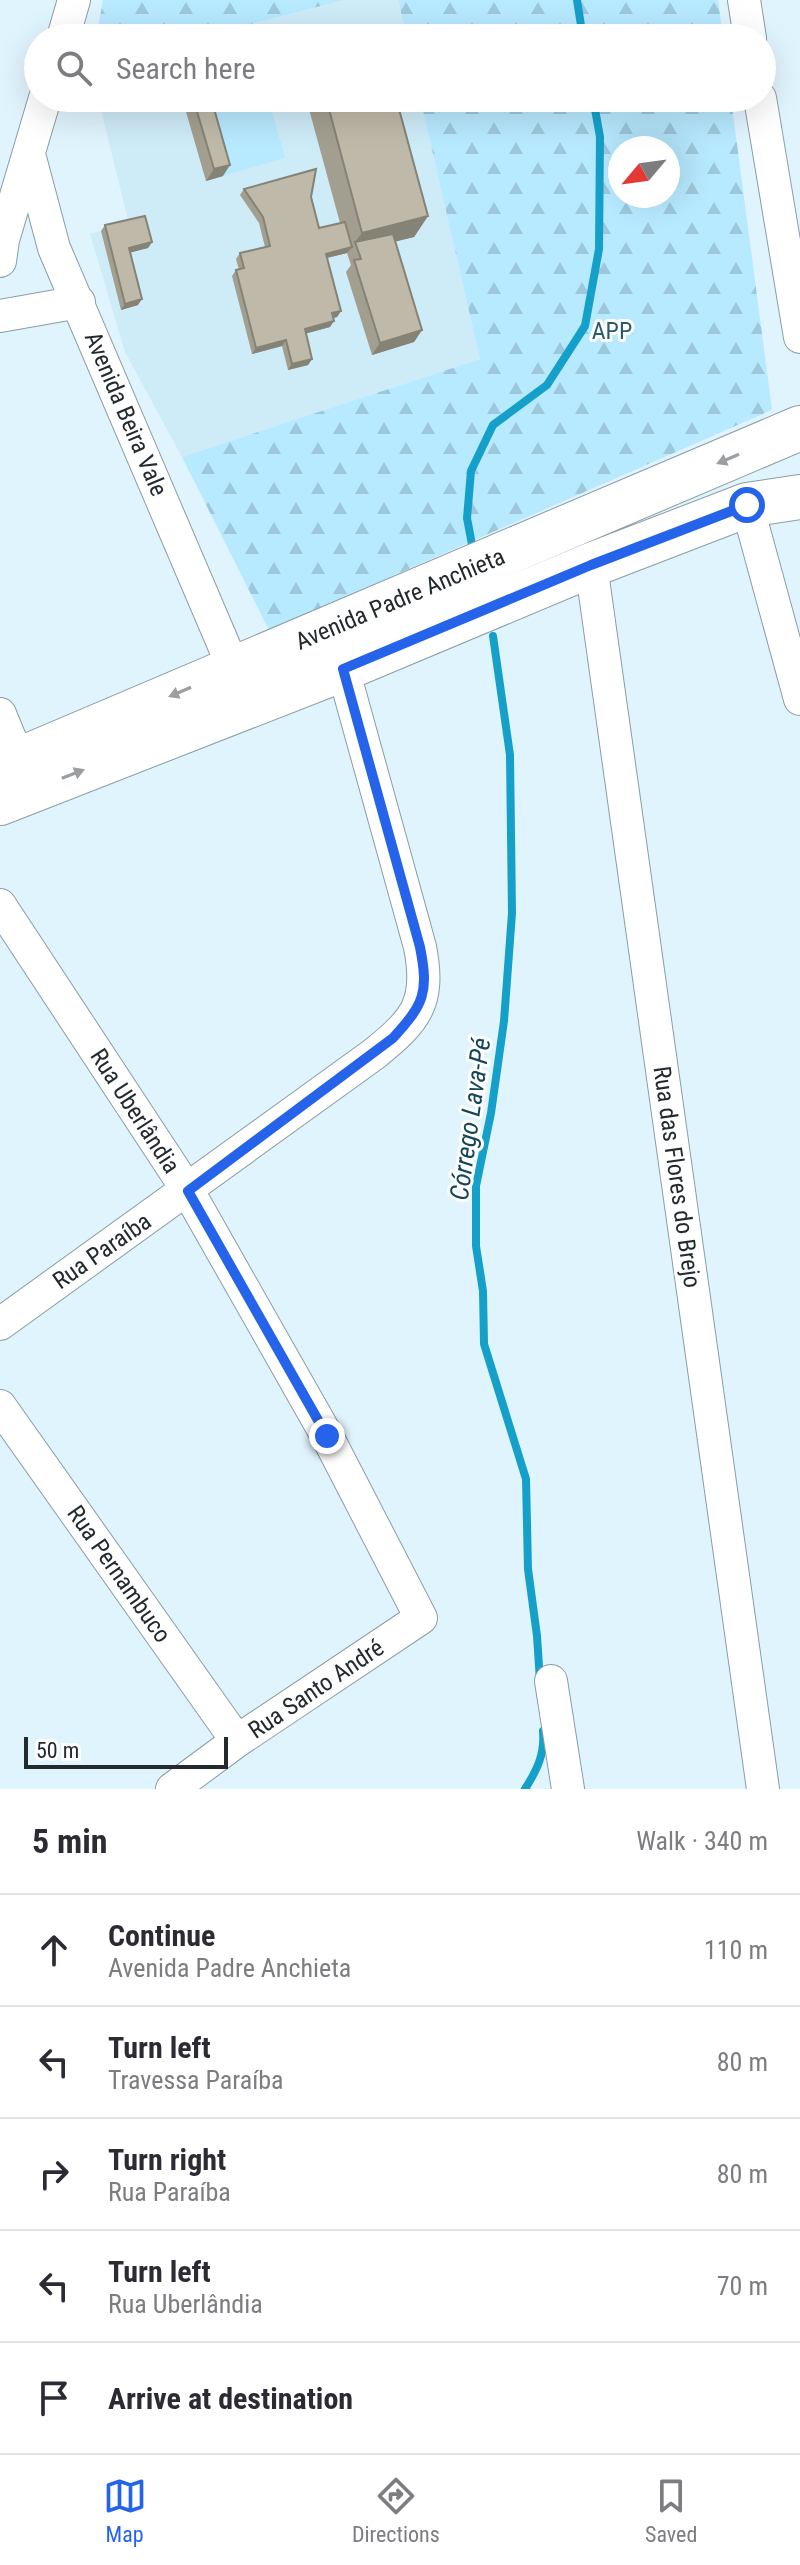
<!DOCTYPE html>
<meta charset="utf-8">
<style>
:root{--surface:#fff;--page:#f7f7f7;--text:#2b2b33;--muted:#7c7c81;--line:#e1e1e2;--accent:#2563eb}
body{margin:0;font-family:"Roboto Condensed",sans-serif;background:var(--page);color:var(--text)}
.compass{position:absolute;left:608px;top:136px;width:72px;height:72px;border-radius:50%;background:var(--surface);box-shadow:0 8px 32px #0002;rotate:241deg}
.scale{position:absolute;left:24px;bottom:20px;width:204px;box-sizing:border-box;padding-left:8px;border:4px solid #232a2e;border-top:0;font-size:22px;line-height:28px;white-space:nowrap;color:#232a2e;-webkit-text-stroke:6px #fefefe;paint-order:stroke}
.stop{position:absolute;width:24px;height:24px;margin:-18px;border:6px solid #2563eb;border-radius:50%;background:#fff}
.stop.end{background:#2563eb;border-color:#fff;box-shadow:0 2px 8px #0008}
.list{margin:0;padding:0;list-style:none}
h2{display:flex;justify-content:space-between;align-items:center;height:104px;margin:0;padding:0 32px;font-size:34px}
h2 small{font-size:26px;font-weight:400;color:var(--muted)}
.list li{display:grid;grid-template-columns:52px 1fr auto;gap:24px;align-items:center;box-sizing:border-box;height:112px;padding:0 32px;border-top:2px solid var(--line)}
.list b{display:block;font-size:30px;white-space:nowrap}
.list p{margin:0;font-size:26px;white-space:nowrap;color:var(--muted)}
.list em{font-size:26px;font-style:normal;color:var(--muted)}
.icon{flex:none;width:44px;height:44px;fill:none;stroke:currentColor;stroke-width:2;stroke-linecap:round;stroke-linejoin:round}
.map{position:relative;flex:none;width:800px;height:1789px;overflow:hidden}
.search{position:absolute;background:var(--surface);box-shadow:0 8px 32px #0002;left:24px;right:24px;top:24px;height:88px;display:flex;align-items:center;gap:20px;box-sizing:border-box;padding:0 28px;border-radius:44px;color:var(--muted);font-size:30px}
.sheet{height:664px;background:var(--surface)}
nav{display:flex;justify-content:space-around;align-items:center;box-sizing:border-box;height:112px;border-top:2px solid var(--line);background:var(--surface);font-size:22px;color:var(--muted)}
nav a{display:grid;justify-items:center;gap:4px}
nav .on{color:var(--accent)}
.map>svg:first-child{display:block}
</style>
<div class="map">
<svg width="800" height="1789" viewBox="0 0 800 1789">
<defs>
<pattern id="forest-firs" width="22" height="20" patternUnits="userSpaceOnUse" patternTransform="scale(2)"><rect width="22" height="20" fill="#b7e9ff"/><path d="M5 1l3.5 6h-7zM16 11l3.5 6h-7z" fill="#9dc8db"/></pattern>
</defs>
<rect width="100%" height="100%" fill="#e0f4fd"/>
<path fill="#ceebf8" d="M344,0H398L407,38H197Z
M98,98H420L480,359L182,457L125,352L90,234L129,224Z"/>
<path fill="url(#forest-firs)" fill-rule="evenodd" d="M103,0H344L197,38H96Z
M398,0H718L723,38H407Z
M420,98H731L772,410L269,630L182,457L480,359ZM620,148H668V196H620Z"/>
<path fill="#b7e9ff" d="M200,98H268L285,158L223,176Z"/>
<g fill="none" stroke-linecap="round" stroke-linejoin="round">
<path stroke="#15a0ca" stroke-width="8" d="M577,0L583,38
M473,550L467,518L471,471L493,425L547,385L585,326L599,249L600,137L593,98
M493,636L510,755L512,913L504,1021L491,1113L476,1186V1246L483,1291L484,1344L526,1479L528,1569L537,1636L540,1681
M525,1789C537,1770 545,1754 543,1731"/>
<defs>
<path id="street" d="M744,0L750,38
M63,38L74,0
M760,98L800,337
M29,154L54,248L234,669
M0,261L3,240L45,98
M0,316L79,302
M747,505L800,699
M591,565L763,1789
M0,714L27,780
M0,905L188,1191L327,1436L421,1618L237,1741L172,1789
M0,1324L374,1054C416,1020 431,1003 420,947L343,669
M0,1406L237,1741
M551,1681L568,1789"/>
<path id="secondary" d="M0,768L800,428
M0,803L343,669L591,565L747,505L800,497"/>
</defs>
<use href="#street" stroke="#8a9da5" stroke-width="34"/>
<use href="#secondary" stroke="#8a9da5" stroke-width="46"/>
<use href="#street" stroke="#fff" stroke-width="32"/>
<use href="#secondary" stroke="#fff" stroke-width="44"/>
</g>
<path fill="#a39f90" d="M182,98H211L223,176L206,181Z
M306,98H396L428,216L414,237L395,241L422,330L414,342L372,355L346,272L351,265L347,253L327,258L341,311L337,317L333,318L330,327L306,333L312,359L308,365L288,370L282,346L252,354L232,276L236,270H239L236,259L240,253L265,247L259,223L240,195L244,189L311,197L319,228L340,223Z
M105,225L152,242L148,248L130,252L138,305L121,310L101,231Z"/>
<path fill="#858276" d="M230,165L223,176L206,181L214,169Z
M428,216L414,237L358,251L355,242L362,233Z
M152,242L148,248L125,254L129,248Z
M352,247L347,253L322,259L326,254Z
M142,299L138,305L121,310L125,304Z
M341,311L337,317L328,319L332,313Z
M334,321L330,327L301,335L305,329Z
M422,330L414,342L372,355L380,343Z
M286,340L282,346L252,354L256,348Z
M312,359L308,365L288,370L292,364Z"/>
<path fill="#beb9a8" stroke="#858276" stroke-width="2" d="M193,98H211L230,165L214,169Z
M326,98H396L428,216L362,233Z
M316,169L311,197L319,228L345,222L352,247L326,254L341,311L332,313L334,321L305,329L312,359L292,364L286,340L256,348L236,270L244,268L240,253L270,246L263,217L244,189Z
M145,216L152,242L129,248L142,299L125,304L105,225Z
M393,234L422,330L380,343L354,260L361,259L355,242Z"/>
<defs><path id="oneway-solid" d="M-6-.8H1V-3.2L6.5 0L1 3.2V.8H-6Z" transform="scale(2)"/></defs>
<g fill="#9c9fa1">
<use href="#oneway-solid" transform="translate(728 459) rotate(157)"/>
<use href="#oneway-solid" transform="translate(180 692) rotate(157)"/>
<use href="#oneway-solid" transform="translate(73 774) rotate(-21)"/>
</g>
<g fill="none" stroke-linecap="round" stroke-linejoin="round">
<path stroke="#2563eb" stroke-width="10" d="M327,1436L188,1191L393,1038C424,1004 429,993 420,947L343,669L591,565L747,505"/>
</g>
<g text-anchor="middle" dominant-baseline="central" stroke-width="6" stroke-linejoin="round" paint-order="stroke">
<g font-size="24" fill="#2a5b6d" stroke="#fefefe">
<text x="612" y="331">APP</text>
</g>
<g font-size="24" fill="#232a2e" stroke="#fefefe">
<text transform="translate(126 414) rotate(67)">Avenida Beira Vale</text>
<text transform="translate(400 599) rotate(-23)">Avenida Padre Anchieta</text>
<text transform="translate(135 1111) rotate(57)">Rua Uberlândia</text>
<text transform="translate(677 1177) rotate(82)">Rua das Flores do Brejo</text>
<text transform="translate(102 1251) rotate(-35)">Rua Paraíba</text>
<text transform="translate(119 1574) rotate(55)">Rua Pernambuco</text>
<text transform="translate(316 1689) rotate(-34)">Rua Santo André</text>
</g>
<g font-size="26" font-style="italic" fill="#134658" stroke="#fefefe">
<text transform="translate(470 1119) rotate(-82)">Córrego Lava-Pé</text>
</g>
</g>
</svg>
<svg class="compass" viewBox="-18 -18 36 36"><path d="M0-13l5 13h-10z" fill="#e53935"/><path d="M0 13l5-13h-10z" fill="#7c7c81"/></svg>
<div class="scale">50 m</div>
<div class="stop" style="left:747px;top:505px"></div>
<div class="stop end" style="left:327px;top:1436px"></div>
<div class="search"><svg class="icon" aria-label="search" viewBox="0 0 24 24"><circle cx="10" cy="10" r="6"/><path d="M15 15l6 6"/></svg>Search here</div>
</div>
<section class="sheet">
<h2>5 min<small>Walk · 340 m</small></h2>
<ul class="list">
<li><svg class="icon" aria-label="ahead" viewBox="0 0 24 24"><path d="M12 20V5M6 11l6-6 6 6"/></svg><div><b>Continue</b><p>Avenida Padre Anchieta</p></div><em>110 m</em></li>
<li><svg class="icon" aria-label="left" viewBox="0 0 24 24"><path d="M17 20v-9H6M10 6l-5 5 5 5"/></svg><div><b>Turn left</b><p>Travessa Paraíba</p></div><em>80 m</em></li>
<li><svg class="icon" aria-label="right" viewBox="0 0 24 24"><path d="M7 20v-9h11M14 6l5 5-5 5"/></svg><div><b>Turn right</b><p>Rua Paraíba</p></div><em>80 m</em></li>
<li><svg class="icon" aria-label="left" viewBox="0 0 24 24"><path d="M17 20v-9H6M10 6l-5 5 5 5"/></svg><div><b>Turn left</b><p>Rua Uberlândia</p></div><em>70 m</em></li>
<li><svg class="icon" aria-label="arrive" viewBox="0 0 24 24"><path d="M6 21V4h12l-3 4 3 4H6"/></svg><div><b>Arrive at destination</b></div></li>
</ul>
</section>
<nav>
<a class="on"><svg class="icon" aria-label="map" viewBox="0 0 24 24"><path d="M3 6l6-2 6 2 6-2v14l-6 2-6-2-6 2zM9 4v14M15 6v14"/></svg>Map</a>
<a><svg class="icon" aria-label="directions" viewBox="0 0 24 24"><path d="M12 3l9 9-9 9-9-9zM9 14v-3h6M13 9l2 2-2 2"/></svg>Directions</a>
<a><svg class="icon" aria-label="saved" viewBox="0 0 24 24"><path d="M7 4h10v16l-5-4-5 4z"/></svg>Saved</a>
</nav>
